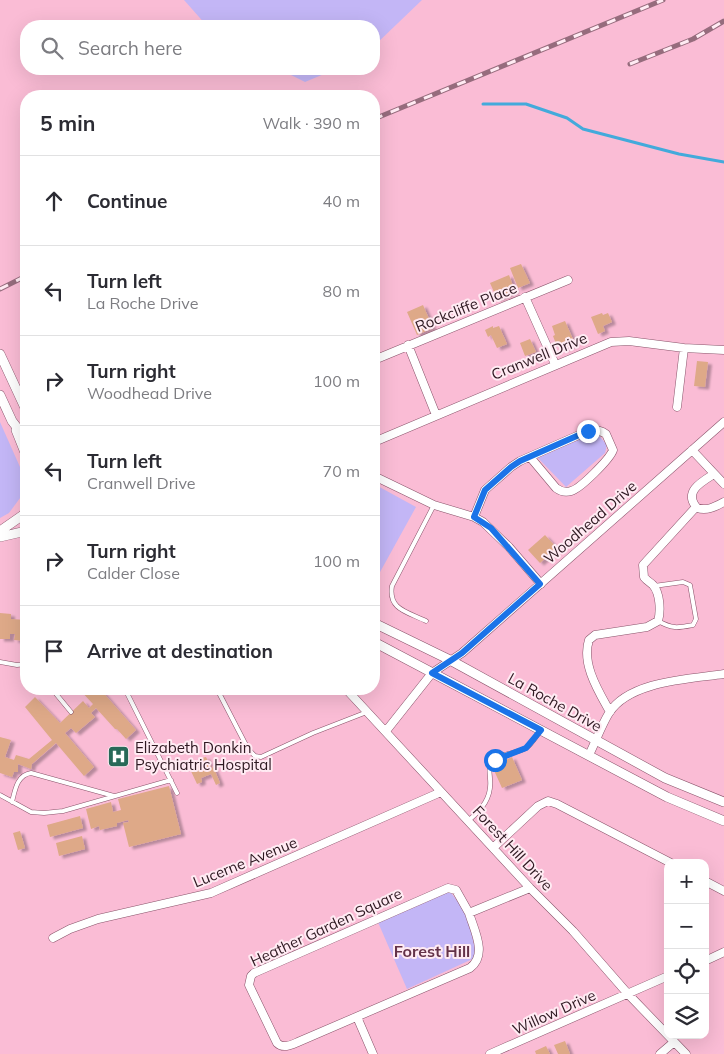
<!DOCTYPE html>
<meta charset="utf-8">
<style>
:root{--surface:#fff;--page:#f7f7f7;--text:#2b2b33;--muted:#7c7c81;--line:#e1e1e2}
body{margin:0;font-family:Mulish,sans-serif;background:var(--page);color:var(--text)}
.controls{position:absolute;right:15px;bottom:15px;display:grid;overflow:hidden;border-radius:10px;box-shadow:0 5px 20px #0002}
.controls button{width:45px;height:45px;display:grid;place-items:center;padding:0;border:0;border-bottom:1px solid var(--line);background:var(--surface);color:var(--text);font:25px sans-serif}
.stop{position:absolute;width:15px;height:15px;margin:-11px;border:4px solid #1a73e8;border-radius:50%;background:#fff}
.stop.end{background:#1a73e8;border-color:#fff;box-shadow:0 1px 5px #0008}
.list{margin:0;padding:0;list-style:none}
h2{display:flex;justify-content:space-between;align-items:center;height:65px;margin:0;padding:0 20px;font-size:21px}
h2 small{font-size:16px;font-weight:400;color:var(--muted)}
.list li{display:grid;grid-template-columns:32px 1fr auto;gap:15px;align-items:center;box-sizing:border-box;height:90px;padding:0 20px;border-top:1px solid var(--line)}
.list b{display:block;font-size:19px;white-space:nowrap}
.list p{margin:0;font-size:16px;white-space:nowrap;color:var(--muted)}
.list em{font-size:16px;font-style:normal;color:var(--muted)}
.icon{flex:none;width:28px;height:28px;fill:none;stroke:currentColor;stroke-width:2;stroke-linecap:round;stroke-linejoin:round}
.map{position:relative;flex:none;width:724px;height:1054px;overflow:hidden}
.search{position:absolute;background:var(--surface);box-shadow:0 5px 20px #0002;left:20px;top:20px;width:360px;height:55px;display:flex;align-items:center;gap:12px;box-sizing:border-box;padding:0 18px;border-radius:20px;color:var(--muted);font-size:19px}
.panel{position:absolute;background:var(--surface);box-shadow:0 5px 20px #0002;left:20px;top:90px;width:360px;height:605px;border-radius:20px}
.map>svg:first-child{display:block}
</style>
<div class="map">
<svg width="724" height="1054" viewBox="0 0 724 1054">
<defs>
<filter id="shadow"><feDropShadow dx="4" dy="2.5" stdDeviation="1" flood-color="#0004"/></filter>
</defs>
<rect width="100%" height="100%" fill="#fabcd5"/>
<path fill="#c3b6f6" d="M184,0H422L374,46V26H207Z
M279,69H336L305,82Z
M0,422L20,467L23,494L9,513L0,518Z
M596,432L607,445L605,453L566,487L538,458Z
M374,484L416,507L374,583Z
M449,890L467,914L477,957L407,989L377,920Z"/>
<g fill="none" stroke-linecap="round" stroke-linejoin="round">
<path stroke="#43aadb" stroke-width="3" d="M483,104H526L567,118L583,129L679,154L724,162"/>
</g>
<path fill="#dea988" filter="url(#shadow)" d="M521,264L530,283L518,288L510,268Z
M509,275L515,291L497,299L490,283Z
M423,305L433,328L417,335L407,312Z
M602,313L603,315L608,313L612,322L603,326L605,331L598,334L591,317Z
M565,321L575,344L563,349L560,343L556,344L553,336L555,335L552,326Z
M493,326V328L499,326L507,344L497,348L491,335L488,337L485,330Z
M530,339L536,352L525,356L520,343Z
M697,361L708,362L705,387L694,386Z
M545,535L557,548L540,563L528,550Z
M0,613L11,614V619L26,620V641L14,640L15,634H10V639H0Z
M79,689H100L136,730L126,739L117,729H115L96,708L91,713L95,717L76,733L71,728L65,733L94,767L84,776L56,743L32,764L31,769L18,764V772H14L12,777L0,773V737L11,740L5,757L14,760L16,755L29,759L52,740L25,707L35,697L60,723L83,701L89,708L93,704Z
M206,757L212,769L213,766L220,783L216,785L211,774L201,778L202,782L197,784L190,769L204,763L202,758Z
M512,757L522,780L502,788L492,766Z
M169,786L181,834L129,847L123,823L129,822L128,820L117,823V826L100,830L99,826L91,829L86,809L111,802L113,812L121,810L118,799Z
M80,816L83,828L50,837L47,825Z
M20,831L25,848L18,850L13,833Z
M82,836L85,849L59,856L56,843Z
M565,1041L570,1054H558L554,1045Z
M546,1046L550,1054H536L535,1051Z"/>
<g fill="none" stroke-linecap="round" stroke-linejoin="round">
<defs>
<path id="service" d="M654,586L683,582L690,585L696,619L693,625C677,628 673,629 658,621
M426,621C408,612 388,610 392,586L434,505
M0,662L17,665L26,664
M52,689L71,712
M125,689L177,793
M217,689L248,749L255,756L261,757L313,733L367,712
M0,795L31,812L44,813L63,811L171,780
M12,802C15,790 17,775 31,773L114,796
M468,821C482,809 492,798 490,779C490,773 488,768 491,764C498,753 516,754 526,748C532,744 536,736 541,730"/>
<path id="minor" d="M525,297L555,364
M408,345L436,415
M374,360L568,280
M677,407L684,348
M374,442L611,342L629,341L684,348L724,350
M692,450L724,484
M714,474C701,482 683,492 697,508C707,511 715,507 724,502
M374,476L434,505L474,517L483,522L509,547L541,584
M474,517L485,490L511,467L520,461L588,431C595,429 600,430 606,434L613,450C610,459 580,489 571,491C565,493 560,491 556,488L530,457
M346,689L530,888L573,931L628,994L686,1054
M610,712C599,692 581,664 589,640L595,635L647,627L658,621C661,611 660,593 653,585C650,582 647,581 644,577L643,565L696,507
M386,731L432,673L462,653L724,422
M589,755C596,741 601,726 609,713C629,681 689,679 724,674
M494,847L538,806L548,801L557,804L671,863
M705,881L724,891
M469,913L456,890L448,888L254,973L251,976L249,985L277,1043C283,1049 291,1045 298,1042L470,968C488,955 474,930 469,913L530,888
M53,938L70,929L98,919L211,893L441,792
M705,961L724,952
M357,1017L373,1054
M490,1054L668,976
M660,1054L674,1042"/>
<path id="tertiary" d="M0,354L26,410
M0,395L12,421L26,439
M16,430L26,455
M0,531L23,515L26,511
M0,537L26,531
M374,623L450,660L665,778L724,802
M374,642L667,797L724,821"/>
</defs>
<use href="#service" stroke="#89536a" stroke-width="5"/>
<use href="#minor" stroke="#89536a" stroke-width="9"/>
<use href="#tertiary" stroke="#89536a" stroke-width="10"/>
<use href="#service" stroke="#fff" stroke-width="4"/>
<use href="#minor" stroke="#fff" stroke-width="8"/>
<use href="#tertiary" stroke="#fff" stroke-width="9"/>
<defs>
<path id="rail" d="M630,64L693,39L724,21
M374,119L663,0
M0,289L26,276"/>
</defs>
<use href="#rail" stroke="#966c7d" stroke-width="5"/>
<use href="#rail" stroke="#ffebf3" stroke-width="3" stroke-dasharray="9" stroke-linecap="butt"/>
</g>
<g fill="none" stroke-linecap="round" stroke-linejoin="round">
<path stroke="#1a73e8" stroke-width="6" d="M495,760L526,748L541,730L432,673L462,653L540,584L491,528L474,517L485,490L511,467L520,461L588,431"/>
</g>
<defs>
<symbol id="hospital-square" viewBox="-11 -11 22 22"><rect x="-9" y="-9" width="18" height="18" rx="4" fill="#286958" stroke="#ffebf3"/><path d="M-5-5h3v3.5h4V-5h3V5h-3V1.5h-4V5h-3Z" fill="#fff"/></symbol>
</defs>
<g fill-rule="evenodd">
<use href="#hospital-square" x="106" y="744" width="25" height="25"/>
</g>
<g text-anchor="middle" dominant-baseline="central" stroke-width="4" stroke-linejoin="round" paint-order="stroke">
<g font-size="15" fill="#2e1821" stroke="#ffebf3">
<text transform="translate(466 307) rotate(-22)">Rockcliffe Place</text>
<text transform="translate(539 356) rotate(-22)">Cranwell Drive</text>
<text transform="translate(590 522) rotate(-41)">Woodhead Drive</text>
<text transform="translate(555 702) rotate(29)">La Roche Drive</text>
<text transform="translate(513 848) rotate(47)">Forest Hill Drive</text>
<text transform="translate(245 862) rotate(-22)">Lucerne Avenue</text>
<text transform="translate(326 927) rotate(-25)">Heather Garden Square</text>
<text transform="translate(554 1012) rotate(-24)">Willow Drive</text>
</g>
<g font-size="15" fill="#2e1821" stroke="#ffebf3" text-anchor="start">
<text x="135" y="747">Elizabeth Donkin<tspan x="135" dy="17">Psychiatric Hospital</tspan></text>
</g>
<g font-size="16" font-weight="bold" fill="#643249" stroke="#ffebf3">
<text x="432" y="951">Forest Hill</text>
</g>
</g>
</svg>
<div class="controls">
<button>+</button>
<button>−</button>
<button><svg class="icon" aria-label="locate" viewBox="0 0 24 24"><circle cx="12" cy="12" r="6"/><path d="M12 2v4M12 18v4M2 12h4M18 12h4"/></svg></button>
<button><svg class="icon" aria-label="layers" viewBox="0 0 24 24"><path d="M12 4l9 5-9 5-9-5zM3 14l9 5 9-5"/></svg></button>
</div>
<div class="stop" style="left:495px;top:760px"></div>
<div class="stop end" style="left:588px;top:431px"></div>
<div class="search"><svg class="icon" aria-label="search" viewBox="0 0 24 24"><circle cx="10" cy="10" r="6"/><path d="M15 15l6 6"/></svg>Search here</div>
<section class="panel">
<h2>5 min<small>Walk · 390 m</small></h2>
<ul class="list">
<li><svg class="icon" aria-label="ahead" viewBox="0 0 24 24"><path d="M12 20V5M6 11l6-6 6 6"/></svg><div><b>Continue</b></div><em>40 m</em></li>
<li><svg class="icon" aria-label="left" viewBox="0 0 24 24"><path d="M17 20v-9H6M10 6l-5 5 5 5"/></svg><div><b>Turn left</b><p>La Roche Drive</p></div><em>80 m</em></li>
<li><svg class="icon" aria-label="right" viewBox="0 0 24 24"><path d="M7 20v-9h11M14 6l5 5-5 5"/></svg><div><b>Turn right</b><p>Woodhead Drive</p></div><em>100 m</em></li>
<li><svg class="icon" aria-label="left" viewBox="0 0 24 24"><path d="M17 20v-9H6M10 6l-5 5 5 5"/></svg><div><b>Turn left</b><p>Cranwell Drive</p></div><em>70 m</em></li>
<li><svg class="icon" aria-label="right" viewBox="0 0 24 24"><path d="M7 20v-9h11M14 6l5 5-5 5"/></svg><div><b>Turn right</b><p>Calder Close</p></div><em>100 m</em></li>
<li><svg class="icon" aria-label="arrive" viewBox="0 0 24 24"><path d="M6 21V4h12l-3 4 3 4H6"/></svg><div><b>Arrive at destination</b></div></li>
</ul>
</section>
</div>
